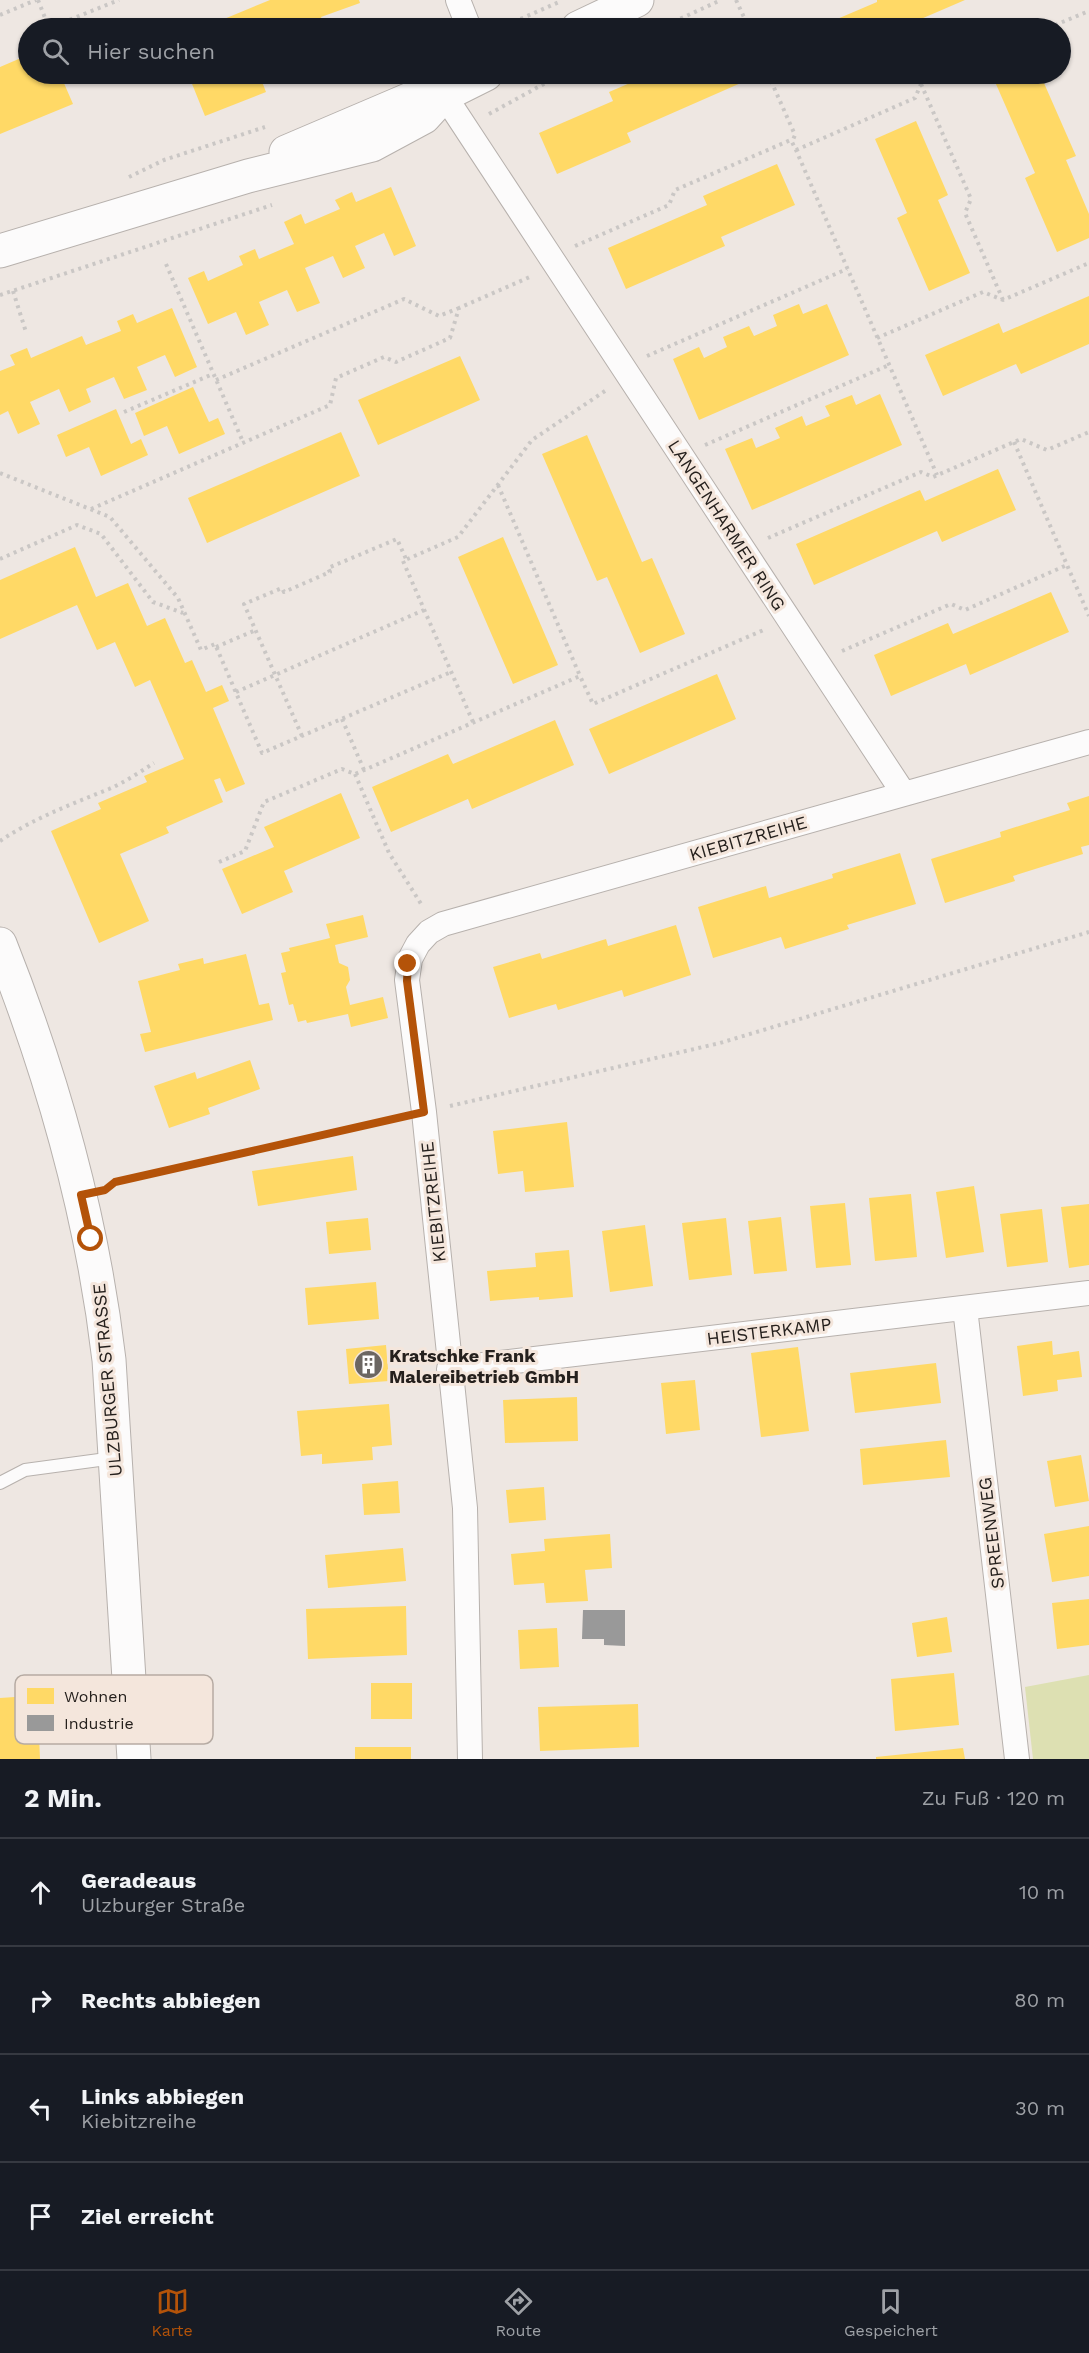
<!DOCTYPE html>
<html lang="de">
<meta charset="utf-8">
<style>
:root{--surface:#171b24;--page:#242831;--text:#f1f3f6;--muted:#9ea1a6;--line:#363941;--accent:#b45309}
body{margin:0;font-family:"Work Sans",sans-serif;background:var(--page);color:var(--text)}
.stop{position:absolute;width:18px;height:18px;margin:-14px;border:4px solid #b45309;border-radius:50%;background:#fff}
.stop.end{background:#b45309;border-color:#fff;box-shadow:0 2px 6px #0008}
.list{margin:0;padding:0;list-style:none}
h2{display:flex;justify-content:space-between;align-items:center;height:78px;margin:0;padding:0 24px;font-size:26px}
h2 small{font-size:20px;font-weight:400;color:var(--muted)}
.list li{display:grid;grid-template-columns:39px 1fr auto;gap:18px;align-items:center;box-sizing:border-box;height:108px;padding:0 24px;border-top:2px solid var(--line)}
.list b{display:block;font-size:22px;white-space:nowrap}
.list p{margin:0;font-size:20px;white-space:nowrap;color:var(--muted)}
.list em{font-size:20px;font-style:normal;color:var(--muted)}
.icon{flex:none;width:33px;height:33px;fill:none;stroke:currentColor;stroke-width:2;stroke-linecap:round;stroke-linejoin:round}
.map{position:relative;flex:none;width:1089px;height:1759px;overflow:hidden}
.search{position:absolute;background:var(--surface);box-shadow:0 2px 4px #0004;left:18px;right:18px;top:18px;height:66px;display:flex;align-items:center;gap:15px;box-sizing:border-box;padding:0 21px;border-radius:33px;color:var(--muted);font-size:22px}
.sheet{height:510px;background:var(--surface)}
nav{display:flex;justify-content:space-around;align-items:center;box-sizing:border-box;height:84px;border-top:2px solid var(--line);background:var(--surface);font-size:16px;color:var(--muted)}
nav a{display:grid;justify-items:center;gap:3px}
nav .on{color:var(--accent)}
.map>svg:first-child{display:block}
</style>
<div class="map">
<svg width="1089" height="1759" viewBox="0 0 1089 1759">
<rect width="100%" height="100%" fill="#eee7e2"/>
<path fill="#dde0b2" d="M1089,1675V1759H1033L1025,1687Z"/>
<path fill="#ffd966" d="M270,0H359L360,3L321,17L325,28H214L212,24Z
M877,0H965L900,28H816L877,2Z
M28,55V74H60L73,104L0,134V67Z
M188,74H274L261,79L266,92L205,116Z
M651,74H748L750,79L627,133L631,142L557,174L539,133L613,101L609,92Z
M995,74H1040L1076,156L1066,160L1089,214V238L1057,252L1025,178L1035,173L992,75Z
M916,121L948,195L938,200L970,273L929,291L897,218L907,213L875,139Z
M777,164L795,205L721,237L725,246L626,289L608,248L707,205L703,196Z
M391,187L416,246L394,256L384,233L355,246L365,268L343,278L333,256L305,268L320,303L297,312L287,290L259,302L269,325L246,335L236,312L208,324L188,278L204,271L208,281L243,265L239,256L255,249L259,259L294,244L284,222L301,214L305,224L340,209L335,200L352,192L356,202Z
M1089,296V344L1021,374L1016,364L943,396L925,355L999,323L1003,333Z
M799,304L803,314L827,304L849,355L699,420L673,359L699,347L704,358L727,347L723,337L749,326L754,336L777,326L773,315Z
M172,308L197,367L175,377L165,355L137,367L147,390L124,399L114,377L86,389L91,402L69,412L59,389L30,402L40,424L18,434L8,411L0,415V371L15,365L10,355L27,348L31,358L82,336L86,345L121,331L117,321L133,314L137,323Z
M460,356L480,400L378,445L358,400Z
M193,387L209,422L218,418L225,434L179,454L167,426L144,436L135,413Z
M880,394L902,445L752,510L725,449L752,438L756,448L780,438L775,428L802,416L806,426L830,416L825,406L852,395L856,405Z
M116,409L131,444L141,439L148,455L101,476L89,447L66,457L57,435Z
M341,432L360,476L207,543L188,498Z
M587,435L642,562L652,558L685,634L640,653L607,577L597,581L542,454Z
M998,469L1016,510L942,542L937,531L814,585L796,544L920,490L925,501Z
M503,537L558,665L513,684L458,557Z
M75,547L96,597L128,583L147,626L165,618L185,663L192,660L206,692L222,685L229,701L213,708L245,784L226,792L220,778L214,780L223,802L166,827L169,833L120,854L149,921L99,943L51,831L101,809L98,803L147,782L144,776L184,759L150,680L135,687L115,642L97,650L77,605L0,639V580Z
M1051,592L1069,632L970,675L966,664L891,696L874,655L948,623L953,634Z
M717,674L736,719L609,774L589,729Z
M555,720L574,765L472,809L468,799L391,832L372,787L448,754L453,764Z
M341,793L360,838L284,871L293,892L242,914L222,869L274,847L264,827Z
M1089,796V845L1081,847L1083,854L1013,876L1015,881L945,903L931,859L1001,837L1000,832L1070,810L1067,803Z
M900,853L916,904L847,925L849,929L785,949L781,937L713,958L698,907L766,886L769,898L833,878L832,874Z
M363,915L368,937L335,945L339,963L348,967L350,980L346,987L350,1005L383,997L388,1018L351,1027L348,1014L307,1023L306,1020L298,1022L293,1004L289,1005L281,973L286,972L281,953L290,951L289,948L330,938L326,924Z
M676,925L691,975L624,997L622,990L558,1010L556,1004L509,1018L493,967L540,953L542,959L606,939L608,946Z
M246,954L259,1005L269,1003L273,1020L145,1052L140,1034L151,1032L138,981L180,970L178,964L203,958L204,964Z
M250,1060L260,1089L208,1108L210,1114L169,1128L154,1086L195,1072L197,1079Z
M567,1122L574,1187L525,1192L523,1171L498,1174L493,1131Z
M353,1156L357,1190L258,1206L252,1171Z
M974,1186L984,1252L946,1258L936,1192Z
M911,1194L917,1257L875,1261L869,1198Z
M845,1203L851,1265L816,1268L810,1206Z
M1089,1204V1265L1069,1268L1061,1207Z
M1042,1209L1048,1262L1007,1267L1000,1214Z
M781,1217L787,1271L754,1274L748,1221Z
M368,1218L371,1250L329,1254L326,1222Z
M726,1218L732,1275L689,1280L682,1223Z
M645,1225L653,1286L610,1292L602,1231Z
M569,1250L573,1297L539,1300V1297L490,1301L487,1271L536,1267L535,1253Z
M376,1282L379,1319L308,1325L305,1288Z
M1052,1341L1053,1355L1079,1351L1082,1377L1057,1380L1058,1391L1023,1396L1017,1346Z
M386,1345L389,1381L349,1384L346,1349Z
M798,1347L809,1431L761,1437L751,1353Z
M936,1363L941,1403L855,1413L850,1373Z
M695,1380L700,1430L666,1434L661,1383Z
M577,1397L578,1441L505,1443L503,1400Z
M389,1404L392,1445L372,1447L373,1460L322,1464V1454L301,1456L297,1411Z
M946,1440L950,1477L863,1485L860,1449Z
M1081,1455L1089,1501L1055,1507L1047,1461Z
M398,1481L400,1513L364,1515L362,1484Z
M544,1487L546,1520L509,1523L506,1490Z
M1089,1526V1576L1052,1582L1044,1534Z
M610,1534L612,1568L585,1570L588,1601L546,1603L544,1583L514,1585L511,1554L545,1551L544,1539Z
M403,1548L406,1581L328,1588L325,1555Z
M1089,1599V1645L1057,1649L1052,1603Z
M406,1606L407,1655L308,1659L306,1609Z
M947,1617L952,1652L917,1657L912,1623Z
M557,1628L559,1667L520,1669L518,1630Z
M954,1673L959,1725L895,1731L891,1679Z
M371,1683H412V1719H371Z
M37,1689L40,1759H0V1698L15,1697V1690Z
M638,1704L639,1747L540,1751L538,1707Z
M355,1747H411V1759H355Z
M963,1748L965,1759H876V1757Z"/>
<path fill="#999" d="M583,1610H625V1646L604,1645V1639H582Z"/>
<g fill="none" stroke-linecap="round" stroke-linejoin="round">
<defs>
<path id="service" d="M0,1483L25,1470L114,1458"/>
<path id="minor" d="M458,0L469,28
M444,95L904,794L1089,742
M965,1308L1017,1759
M449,1369L1089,1293
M470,1759L465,1508L424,1112L407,980L410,959L418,944L429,932L443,924L904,794"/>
<path id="secondary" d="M578,28L637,0
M286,152L415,97L444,95
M0,251L248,176L372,145L424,117L444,95L486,74
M0,944C54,1080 92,1215 109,1360L134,1759"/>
</defs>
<use href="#service" stroke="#b7b1ad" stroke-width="14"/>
<use href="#minor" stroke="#b7b1ad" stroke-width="26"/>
<use href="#secondary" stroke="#b7b1ad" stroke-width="35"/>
<path stroke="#cac7c5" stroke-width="4" stroke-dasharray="3 4.5" stroke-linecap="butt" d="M38,0L49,28L119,0
M736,0L749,28
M0,15L36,0
M500,28L559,2
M660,28L721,0
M1048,28L1089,11
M768,74L795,135L792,142L796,150L937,475
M921,84L971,199L965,213L1003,300
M489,114L562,74
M796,150L915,98L921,84L945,74
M129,177L164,160L265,127
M575,246L669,205L675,190L793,139
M166,264L243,442
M13,291L26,332
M0,295L272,205
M877,338L983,292L1003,300L1089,263
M647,356L847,269
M216,380L404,299L439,316L459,308
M124,412L213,374
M1014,442L1089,616
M705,445L889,365
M0,473L110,517L178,598L201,650L215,644L262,753L451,672
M498,485L580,676
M91,509L330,405L336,378L384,357L396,362L450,338L459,308L532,276
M768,538L921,472L933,477L1021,439L1047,450L1089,432
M0,559L77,525L101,534L153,602L183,613
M216,647L256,630
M842,651L951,604L965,610L1067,565
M236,692L424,610
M342,719L364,770
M473,722L403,561L458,537L532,440L608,389
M302,736L244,604L282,588L284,592L330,572L328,568L397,539L406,559
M355,774L389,853L423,907
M0,841C34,818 72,804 109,789C125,782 140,772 154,763
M219,862L245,851L264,802L342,769L355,774L580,676L593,704L766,629
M450,1106L720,1043L1089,932
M109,1186L115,1182L399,1117"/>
<use href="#service" stroke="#fcfbfb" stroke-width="12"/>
<use href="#minor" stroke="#fcfbfb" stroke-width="24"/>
<use href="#secondary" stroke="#fcfbfb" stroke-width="33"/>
</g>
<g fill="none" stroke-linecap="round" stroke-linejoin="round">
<path stroke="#b45309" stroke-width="8" d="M91,1239L81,1195L105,1190L115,1182L424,1112L407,981L408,964"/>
</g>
<defs>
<symbol id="building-disc" viewBox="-11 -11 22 22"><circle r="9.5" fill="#6b6662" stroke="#f4e6dc"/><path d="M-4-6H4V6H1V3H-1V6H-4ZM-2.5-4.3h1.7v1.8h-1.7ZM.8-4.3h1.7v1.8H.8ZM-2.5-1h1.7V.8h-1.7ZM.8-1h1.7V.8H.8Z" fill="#fff"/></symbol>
</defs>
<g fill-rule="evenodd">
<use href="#building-disc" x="352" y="1348" width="33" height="33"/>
</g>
<g text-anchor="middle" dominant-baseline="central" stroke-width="6" stroke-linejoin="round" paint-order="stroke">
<g font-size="18" fill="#25201d" stroke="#f4e6dc">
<text transform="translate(727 525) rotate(57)">LANGENHARMER RING</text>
<text transform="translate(748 838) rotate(-16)">KIEBITZREIHE</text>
<text transform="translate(433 1202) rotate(-96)">KIEBITZREIHE</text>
<text transform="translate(769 1331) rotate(-7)">HEISTERKAMP</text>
<text transform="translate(107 1380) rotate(-95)">ULZBURGER STRASSE</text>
<text transform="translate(991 1533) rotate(-97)">SPREENWEG</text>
</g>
<g font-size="18" font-weight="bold" fill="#25201d" stroke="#f4e6dc" text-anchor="start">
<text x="389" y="1355">Kratschke Frank<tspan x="389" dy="21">Malereibetrieb GmbH</tspan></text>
</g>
</g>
<rect x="15" y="1675" width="198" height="69" rx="9" fill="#f4e6dc" stroke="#b6aba3" stroke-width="1.5"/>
<rect x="27" y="1688" width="27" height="16" fill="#ffd966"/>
<rect x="27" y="1715" width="27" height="16" fill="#999"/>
<g font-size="16" fill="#25201d">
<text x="64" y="1702">Wohnen</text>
<text x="64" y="1729">Industrie</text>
</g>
</svg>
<div class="stop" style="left:91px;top:1239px"></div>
<div class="stop end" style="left:408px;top:964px"></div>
<div class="search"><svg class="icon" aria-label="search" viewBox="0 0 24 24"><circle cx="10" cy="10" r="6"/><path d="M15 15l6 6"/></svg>Hier suchen</div>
</div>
<section class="sheet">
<h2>2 Min.<small>Zu Fuß · 120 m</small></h2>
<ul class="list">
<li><svg class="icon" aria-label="ahead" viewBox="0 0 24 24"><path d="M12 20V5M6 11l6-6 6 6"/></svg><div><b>Geradeaus</b><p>Ulzburger Straße</p></div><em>10 m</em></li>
<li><svg class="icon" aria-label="right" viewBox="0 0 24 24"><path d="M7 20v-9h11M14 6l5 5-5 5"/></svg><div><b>Rechts abbiegen</b></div><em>80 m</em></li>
<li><svg class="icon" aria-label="left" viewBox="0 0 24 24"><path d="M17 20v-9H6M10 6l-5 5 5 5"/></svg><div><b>Links abbiegen</b><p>Kiebitzreihe</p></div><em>30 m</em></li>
<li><svg class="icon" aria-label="arrive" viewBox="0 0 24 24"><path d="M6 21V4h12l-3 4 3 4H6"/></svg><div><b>Ziel erreicht</b></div></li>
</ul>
</section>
<nav>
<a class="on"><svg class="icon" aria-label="map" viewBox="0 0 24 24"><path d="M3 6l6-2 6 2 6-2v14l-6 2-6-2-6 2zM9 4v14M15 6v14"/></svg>Karte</a>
<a><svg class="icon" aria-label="directions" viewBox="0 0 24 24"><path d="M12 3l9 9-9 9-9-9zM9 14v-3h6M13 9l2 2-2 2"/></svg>Route</a>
<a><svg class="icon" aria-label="saved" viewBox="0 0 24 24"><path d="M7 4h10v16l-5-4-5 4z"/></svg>Gespeichert</a>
</nav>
